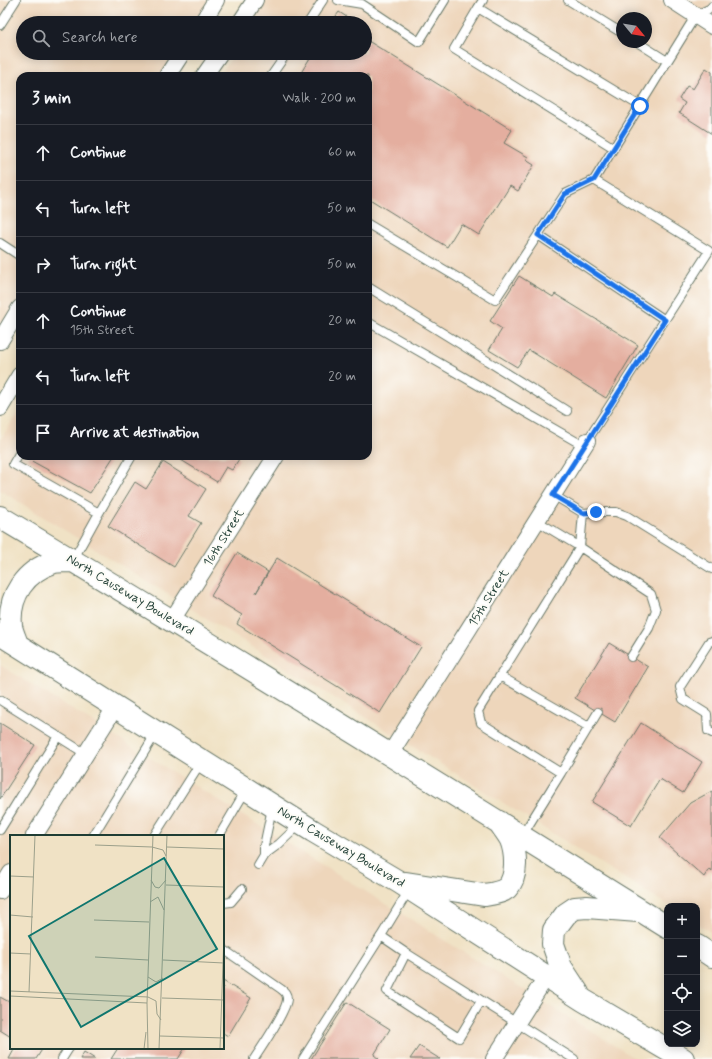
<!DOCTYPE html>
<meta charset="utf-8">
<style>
:root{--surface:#171b24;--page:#20242c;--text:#f1f3f6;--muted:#9ea1a6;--line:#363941}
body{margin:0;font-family:Mynerve,sans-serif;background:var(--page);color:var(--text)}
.controls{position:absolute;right:12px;bottom:12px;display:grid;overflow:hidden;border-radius:8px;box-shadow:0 2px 10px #0003}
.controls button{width:36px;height:36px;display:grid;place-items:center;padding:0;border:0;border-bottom:1px solid var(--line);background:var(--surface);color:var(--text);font:20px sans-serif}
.compass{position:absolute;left:616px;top:12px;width:36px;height:36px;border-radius:50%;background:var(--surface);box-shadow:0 2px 10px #0003;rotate:120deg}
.stop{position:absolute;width:12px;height:12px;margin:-9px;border:3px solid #1a73e8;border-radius:50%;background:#fff}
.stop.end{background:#1a73e8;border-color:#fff;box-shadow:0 1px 4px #0008}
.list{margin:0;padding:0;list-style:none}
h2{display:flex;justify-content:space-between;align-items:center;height:52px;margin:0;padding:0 16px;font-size:17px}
h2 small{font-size:13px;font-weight:400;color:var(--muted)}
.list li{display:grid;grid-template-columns:26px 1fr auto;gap:12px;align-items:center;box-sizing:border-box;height:56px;padding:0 16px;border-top:1px solid var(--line)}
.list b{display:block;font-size:15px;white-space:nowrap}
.list p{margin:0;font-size:13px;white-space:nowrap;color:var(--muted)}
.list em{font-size:13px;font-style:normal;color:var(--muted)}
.icon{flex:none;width:22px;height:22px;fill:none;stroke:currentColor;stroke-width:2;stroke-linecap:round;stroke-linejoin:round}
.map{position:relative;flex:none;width:712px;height:1059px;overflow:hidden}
.search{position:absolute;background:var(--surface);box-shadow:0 2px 10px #0003;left:16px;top:16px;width:356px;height:44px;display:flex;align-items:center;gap:10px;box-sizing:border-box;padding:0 14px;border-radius:22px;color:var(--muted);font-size:15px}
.panel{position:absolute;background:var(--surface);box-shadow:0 2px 10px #0003;left:16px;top:72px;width:356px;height:388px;border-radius:12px}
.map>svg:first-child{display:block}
</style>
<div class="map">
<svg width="712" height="1059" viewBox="0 0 712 1059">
<rect width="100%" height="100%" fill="#fdfcf7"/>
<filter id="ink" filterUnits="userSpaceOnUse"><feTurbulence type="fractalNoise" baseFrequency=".025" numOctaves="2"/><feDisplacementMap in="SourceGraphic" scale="8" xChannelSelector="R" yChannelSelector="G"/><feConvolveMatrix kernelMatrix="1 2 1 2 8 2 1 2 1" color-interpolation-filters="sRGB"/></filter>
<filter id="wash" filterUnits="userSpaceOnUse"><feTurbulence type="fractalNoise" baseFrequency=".012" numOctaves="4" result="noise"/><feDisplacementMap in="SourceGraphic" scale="16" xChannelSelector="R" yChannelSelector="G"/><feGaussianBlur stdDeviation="0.9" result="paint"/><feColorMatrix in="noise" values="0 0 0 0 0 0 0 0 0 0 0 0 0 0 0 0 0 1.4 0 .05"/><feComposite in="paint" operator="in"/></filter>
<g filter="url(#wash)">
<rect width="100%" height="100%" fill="#f0e2c5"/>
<path fill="#eed6bb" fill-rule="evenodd" d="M0,0H225L210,23H23V53H191L176,76H20V318L0,349Z
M266,0H712V933L697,924V906H669L0,490V441L20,408V456H368V76H220L234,53H365V23H252ZM622,18H646V42H622Z
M0,665L636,1059H0ZM11,836H223V1048H11Z"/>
<g id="blocks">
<path fill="#e4ae9f" d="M339,12L356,23H331Z
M365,39L512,130L504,143L528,157L526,160L534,165L518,191L510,186L479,235L461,224L447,247L368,198V76H299L313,53H365Z
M706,68L712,72V134L679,113L685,103L679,99L687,86L693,89Z
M519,276L553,297L555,294L638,345L606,398L529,350L517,367L489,350L502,329L490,321Z
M30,456H114L90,493L28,459Z
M183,456H233L239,459L232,470L226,467L217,482L181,460Z
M163,462L206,489L189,516L201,523L174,567L108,526L135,482L146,489Z
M237,553L268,572L256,593L277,558L421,647L380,713L237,624L242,615L211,596Z
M609,643L648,667L615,722L575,698Z
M0,723L35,745L0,799Z
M641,723L702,762L683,793L660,779L631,826L592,802Z
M712,791V872L709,869L704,877L660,838L690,803Z
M223,981L251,998L228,1036L223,1033Z
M0,997L11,1003V1037L0,1030Z
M347,1002L390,1029L374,1055L379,1059H311Z
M419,1046L440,1059H410Z
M15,1048H43L36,1059H9Z
M118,1048H185L178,1059H111Z
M84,1052L95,1059H80Z"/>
</g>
</g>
<g filter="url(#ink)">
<use href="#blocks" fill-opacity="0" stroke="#687767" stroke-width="1"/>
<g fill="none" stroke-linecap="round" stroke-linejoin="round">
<defs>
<path id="lane" d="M338,0L362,4L419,42L445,0
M483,0L478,8L640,106
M568,0L622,33
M478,8L454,49L614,148
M308,23L323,0
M0,25L16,0
M637,42L667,61
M271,76L287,53
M368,224L495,300L565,194L594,180
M538,235L665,320
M0,243L20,256
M368,287L462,345L567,411
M368,322L584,446
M587,441L709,251L594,180L696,15L711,8L712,6
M20,452L13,464L99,513
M553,495L583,513L596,512H616L627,516L712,569
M583,513L580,547L651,594L656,610L649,628L631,657
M73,560L99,513L132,456
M712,641L709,642L680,687L683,699L707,714L708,731L712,733
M500,676L589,727
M0,700L86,754
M561,773L598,712
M272,808L264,846V855L279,844L300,824
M0,830L58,736
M93,836L156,733
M154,836L201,762
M219,836L246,790
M522,836L561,773L481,723L478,711L580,547L537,521
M258,865L264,855
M223,903L231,902L242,889
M381,936L409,890
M223,949L281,989C285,992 287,994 287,999C287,1010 262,1047 254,1059
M406,953L387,991L459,1038L481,1001
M62,1059L69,1048
M303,1059L381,936L406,953L574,1059"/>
<path id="street" d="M672,0L712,26
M202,23L216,0
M240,23L255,0
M167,76L182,53
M204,76L220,53
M0,341L20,308
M0,408L20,375
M172,620L276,456
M390,754L587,441
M34,836L116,706
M0,891L11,873
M494,1059L546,977"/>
<path id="highway" d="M0,517C224,651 446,789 667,927
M0,634L313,831L399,882L583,1000L683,1059
M17,644C15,638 12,632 11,626C8,596 25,571 54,562C60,561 67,561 73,561
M406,883L484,895C491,894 501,893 507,888C518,877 516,853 511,840C508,834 503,828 499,822
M697,946L712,956
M578,993L561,967L553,944L554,930L566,914L575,908L587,907L638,911"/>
</defs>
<use href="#lane" stroke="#687767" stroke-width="10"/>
<use href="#street" stroke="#687767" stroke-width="18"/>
<use href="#highway" stroke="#687767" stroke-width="24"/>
<use href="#lane" stroke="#fff" stroke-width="8"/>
<use href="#street" stroke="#fff" stroke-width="16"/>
<use href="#highway" stroke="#fff" stroke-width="22"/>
</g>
</g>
<g fill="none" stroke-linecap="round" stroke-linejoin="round" filter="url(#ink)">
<path stroke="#1a73e8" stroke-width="5" d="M596,512L583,513L553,495L665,320L538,235L565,194L594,180L640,106"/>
</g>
<g text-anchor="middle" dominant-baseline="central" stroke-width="4" stroke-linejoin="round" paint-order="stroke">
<g font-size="13" fill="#1f3d34" stroke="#fdfcf7">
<text transform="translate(224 538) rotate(-58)">16th Street</text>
<text transform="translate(130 595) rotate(31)">North Causeway Boulevard</text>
<text transform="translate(489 598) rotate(-58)">15th Street</text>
<text transform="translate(341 847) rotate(31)">North Causeway Boulevard</text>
</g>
</g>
<g transform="translate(10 835)">
<rect width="214" height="214" fill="#f0e2c5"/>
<path fill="none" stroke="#9ca08b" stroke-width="1" d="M85,10L142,12M142,12L153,15L156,21M157,12L214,14M0,41L24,42M141,45L145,52L149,53L156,45M156,50L214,52M140,67L148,62L154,75M0,80L23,82M84,85L139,87M0,118L21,119M85,122L138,125M153,125L214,128M138,142L146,147L153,143M0,156L138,162M19,157L25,0M0,161L137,168M138,162L146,166L147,179L151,185M152,163L214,165M150,201L214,203M134,214L136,197M138,214L137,168L143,0M149,214L157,0M210,214L214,99"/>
<path fill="#0f766e" fill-opacity="0.15" stroke="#0f766e" stroke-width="2" d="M154,23L207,114L71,192L19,101Z"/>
<rect width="214" height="214" fill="none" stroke="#1f3d34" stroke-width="2"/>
</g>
</svg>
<div class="controls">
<button>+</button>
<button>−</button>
<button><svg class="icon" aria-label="locate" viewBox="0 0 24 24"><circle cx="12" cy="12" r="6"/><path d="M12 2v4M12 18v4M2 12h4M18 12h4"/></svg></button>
<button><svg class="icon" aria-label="layers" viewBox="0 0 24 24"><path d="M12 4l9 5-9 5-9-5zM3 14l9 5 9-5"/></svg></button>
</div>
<svg class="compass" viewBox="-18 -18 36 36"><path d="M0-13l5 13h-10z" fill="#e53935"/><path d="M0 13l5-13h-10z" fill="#9ea1a6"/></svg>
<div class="stop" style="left:640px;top:106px"></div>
<div class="stop end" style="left:596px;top:512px"></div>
<div class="search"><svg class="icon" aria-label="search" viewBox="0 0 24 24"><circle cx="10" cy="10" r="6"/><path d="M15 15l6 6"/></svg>Search here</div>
<section class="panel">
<h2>3 min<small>Walk · 200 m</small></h2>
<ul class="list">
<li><svg class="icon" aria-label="ahead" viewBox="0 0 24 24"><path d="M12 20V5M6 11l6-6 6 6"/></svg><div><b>Continue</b></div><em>60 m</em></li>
<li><svg class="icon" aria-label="left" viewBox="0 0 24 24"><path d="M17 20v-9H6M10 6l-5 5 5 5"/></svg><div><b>Turn left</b></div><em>50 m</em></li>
<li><svg class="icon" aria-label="right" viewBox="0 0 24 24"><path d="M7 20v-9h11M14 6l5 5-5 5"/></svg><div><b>Turn right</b></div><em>50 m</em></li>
<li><svg class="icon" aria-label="ahead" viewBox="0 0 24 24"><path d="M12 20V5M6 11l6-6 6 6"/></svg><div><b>Continue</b><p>15th Street</p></div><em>20 m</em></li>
<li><svg class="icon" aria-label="left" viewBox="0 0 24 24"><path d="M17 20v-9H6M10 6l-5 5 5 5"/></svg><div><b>Turn left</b></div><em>20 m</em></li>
<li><svg class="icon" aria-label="arrive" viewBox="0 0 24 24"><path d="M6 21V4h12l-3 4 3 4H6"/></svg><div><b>Arrive at destination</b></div></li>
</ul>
</section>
</div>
